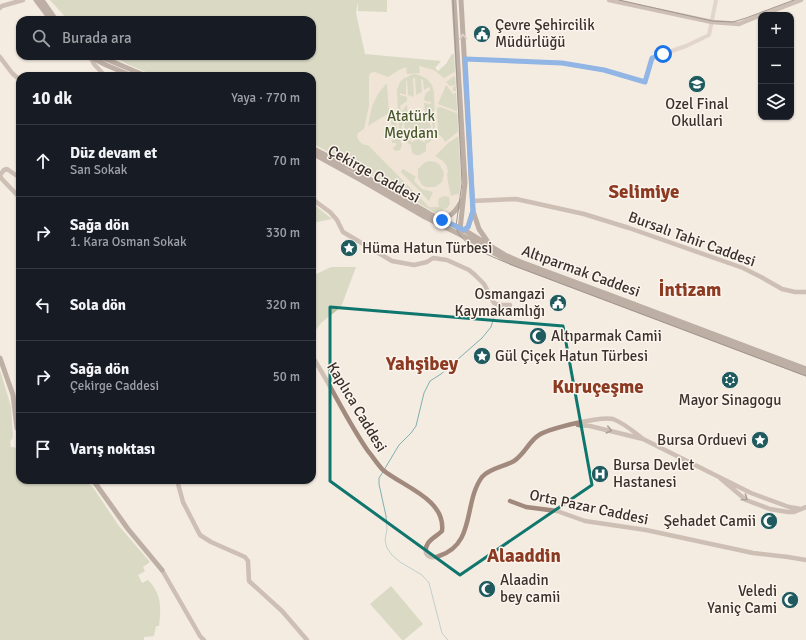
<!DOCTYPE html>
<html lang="tr">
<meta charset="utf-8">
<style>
:root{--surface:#171b24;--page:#242831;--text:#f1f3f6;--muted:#9ea1a6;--line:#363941}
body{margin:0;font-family:Signika,sans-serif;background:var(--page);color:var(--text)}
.controls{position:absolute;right:12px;top:12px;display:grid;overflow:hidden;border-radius:8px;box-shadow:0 1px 3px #0004}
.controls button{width:36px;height:36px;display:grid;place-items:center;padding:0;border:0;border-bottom:1px solid var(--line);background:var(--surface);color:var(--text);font:20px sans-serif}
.stop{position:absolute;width:12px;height:12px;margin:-9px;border:3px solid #1a73e8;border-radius:50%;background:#fff}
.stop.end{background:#1a73e8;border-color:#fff;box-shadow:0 1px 4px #0008}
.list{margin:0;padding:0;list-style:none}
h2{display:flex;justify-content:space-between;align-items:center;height:52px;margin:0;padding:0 16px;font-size:17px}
h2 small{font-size:13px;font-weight:400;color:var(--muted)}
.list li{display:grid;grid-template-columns:26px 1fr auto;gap:12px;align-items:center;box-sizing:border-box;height:72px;padding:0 16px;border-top:1px solid var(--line)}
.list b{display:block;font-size:15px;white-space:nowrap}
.list p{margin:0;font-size:13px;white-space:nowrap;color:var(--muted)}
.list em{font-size:13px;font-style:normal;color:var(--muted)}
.icon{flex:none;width:22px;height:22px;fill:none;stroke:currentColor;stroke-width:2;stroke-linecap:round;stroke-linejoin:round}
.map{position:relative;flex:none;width:806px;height:640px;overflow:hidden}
.search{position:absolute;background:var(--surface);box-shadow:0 1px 3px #0004;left:16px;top:16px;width:300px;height:44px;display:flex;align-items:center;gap:10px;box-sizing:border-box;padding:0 14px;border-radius:12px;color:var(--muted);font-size:15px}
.panel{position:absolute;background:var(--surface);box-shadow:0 1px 3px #0004;left:16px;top:72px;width:300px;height:412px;border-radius:12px}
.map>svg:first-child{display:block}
</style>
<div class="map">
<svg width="806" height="640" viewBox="0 0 806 640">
<rect width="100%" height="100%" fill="#f4ebe1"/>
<path fill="#b8c4a0" d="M50,0H387V12L358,11V2L356,13L365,54L441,61L435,68L438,71L446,64L452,54H454L461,181L459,197L442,217L365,172L361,165L354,161L346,158L337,157L312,143V76H155L127,64L114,56H312V20H68Z
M312,203L332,219L312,223Z
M331,267H356L341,307L321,323L312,336V276Z
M0,370L11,407L13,437L10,442L11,447L20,448V480H65L67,484C78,485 82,479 92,486L119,526L150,562L143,567L145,571L138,575L142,583L148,580C162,594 161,608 159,626H156L154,636L144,637V640H0Z
M391,586L423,624L404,640H402L370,604Z"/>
<path fill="#ecdcc8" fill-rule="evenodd" d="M419,66L434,70L444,78L456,71V75L446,82L450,86L457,85L453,87V91H457L458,93H454V95L446,85L438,104L459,112V114L440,107L437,108L438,134L442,137L445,142L459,131L460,135L448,143L435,156L443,161L447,167L448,172L447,174L448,182L451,196L457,194L461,195L457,210L442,219L443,209L447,208L450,204L449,197L445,196L439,198L438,202L439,207H429L428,206L368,145H364L360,142L357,137L358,133L364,129L369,106V76L370,73L375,72L388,77L399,70L406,67L407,74L420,73ZM413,74L419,75L427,79L432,85L434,92L435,133L431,141L426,144V151L420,155H416L412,153L411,145L403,140L399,132L397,90L400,82L403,79ZM386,84H387L389,113L368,126L372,106L378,94ZM396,113L397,132L402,145L400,150L396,151L393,149L394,146H396V143H392L391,118ZM428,161L436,162L440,165L444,173L442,182L435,187H426L422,185L418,178V169L424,163ZM403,169L416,177L414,180L415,182L422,189L433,192L429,201L401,172Z
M413,78H415L416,95L422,92L421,79L423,80L424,90L429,87L430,90L426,93L424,99L425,101L431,102V104L424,103L425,115L431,122H432L433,129L430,137L424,142L418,139L412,142L404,137L402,131V125L408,116L407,105L401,112L400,106L407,101V97L400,95V93L406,95V81L407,80L408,95L414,97ZM418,114L425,117L429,121L431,127L430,132L424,139L418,137L411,140L405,133L404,124L410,117Z"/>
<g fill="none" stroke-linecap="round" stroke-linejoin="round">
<path stroke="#7fb0b2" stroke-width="1" d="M384,470L399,445L411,433L416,426L424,393L430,381L441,374L482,338L491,327L497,308
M383,472L379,478V484L386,516L387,529L385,540L387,548L392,555L400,562L422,575L429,583L442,633L448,640"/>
<path stroke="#cdbbac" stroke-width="4" d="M465,59L562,63L604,70L645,82L652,58L686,46L709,35L716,0"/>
<path stroke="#a18a7d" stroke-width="4.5" d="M609,0L712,22L739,24L761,15
M0,8L2,6L23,0
M762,15L801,0
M90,56L94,64L105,76
M0,57L12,73L20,80
M20,178L7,169L4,170L0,175L1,178L20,198
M312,199L330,212L337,220L343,232L392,261L414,265L427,262L433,258L447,260L469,270L475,275L484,284L494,303L499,305H510
M472,201L516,199L584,214L629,228L743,268L761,277L782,289L795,292H806
M312,356C332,387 347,421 368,451C373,457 378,465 383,470C402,486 446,499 442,531C435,538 424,541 426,553C429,558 434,558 439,556C476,544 463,503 482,477C490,468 504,467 514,461C525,454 529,441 539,435C550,428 601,416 613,419C624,423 634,432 643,439
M578,425L590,426L643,439L751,493L789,507L801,509
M720,478L746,500L770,509L788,512H794L806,507
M177,480L183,502L200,535L211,542L245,557L248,561L249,581L282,611L307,640
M510,501L526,507L557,511L585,521L646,530L753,553L788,557L806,560
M162,570L200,636L204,640"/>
<path stroke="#7d675c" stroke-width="5" d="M36,0L51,20
M42,0L56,20
M454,0L465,183L460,230
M461,0L473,211L468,227L462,231
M89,56L106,65L132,76
M99,56L146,76
M312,148L354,170L430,214L464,230L505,255L521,262L610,295L806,369
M312,153L361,180L425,217L467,238L512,263L806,374
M336,159C350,160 358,165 366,175
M473,211L479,229L490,245
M442,219C453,216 457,209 463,199
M0,358L13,395L17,428L20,432
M93,480L128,529L162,570"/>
<path stroke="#3b302b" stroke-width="1" d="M453,0L462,183L456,226C458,245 496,258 512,265L806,376
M619,0L712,21L733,22L746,18L794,0"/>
</g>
<defs><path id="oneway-chevron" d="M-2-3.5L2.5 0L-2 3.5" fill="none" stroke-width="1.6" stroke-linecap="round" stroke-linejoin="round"/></defs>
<use stroke="#c2b5ac" href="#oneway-chevron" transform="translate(463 37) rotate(-94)"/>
<g stroke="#544640">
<use href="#oneway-chevron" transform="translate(609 430) rotate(13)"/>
<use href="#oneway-chevron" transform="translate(745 498) rotate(35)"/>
</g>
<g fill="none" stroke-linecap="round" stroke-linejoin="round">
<path stroke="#1a73e8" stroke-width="5" d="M442,220L464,230L468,227L473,211L465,59L562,63L604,70L645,82L652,58L663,54"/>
</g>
<path d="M0 0H806V640H0ZM330,307L563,326L592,485L460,575L330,481Z" fill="#f4ebe1" fill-opacity=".55" fill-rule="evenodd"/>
<path fill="none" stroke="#0f766e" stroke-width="3" stroke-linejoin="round" d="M330,307L563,326L592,485L460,575L330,481Z"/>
<defs>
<symbol id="civic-disc" viewBox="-11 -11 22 22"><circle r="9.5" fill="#1f5a5e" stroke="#fbf5ee"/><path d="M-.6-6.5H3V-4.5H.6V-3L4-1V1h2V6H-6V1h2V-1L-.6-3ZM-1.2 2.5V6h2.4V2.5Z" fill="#fff"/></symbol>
<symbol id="university-disc" viewBox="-11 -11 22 22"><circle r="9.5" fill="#1f5a5e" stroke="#fbf5ee"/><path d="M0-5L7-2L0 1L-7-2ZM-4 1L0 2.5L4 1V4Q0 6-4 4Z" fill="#fff"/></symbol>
<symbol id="sight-disc" viewBox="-11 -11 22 22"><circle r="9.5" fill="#1f5a5e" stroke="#fbf5ee"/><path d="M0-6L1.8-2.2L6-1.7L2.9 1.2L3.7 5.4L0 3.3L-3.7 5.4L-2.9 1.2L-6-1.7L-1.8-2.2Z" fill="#fff"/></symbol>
<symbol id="mosque-disc" viewBox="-11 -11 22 22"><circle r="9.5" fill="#1f5a5e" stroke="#fbf5ee"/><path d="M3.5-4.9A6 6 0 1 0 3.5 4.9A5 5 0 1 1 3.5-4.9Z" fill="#fff"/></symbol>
<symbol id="synagogue-disc" viewBox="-11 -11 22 22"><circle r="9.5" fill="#1f5a5e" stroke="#fbf5ee"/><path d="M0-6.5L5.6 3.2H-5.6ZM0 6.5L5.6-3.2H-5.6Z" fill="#fff"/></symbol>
<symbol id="hospital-disc" viewBox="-11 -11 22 22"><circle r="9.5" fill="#1f5a5e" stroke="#fbf5ee"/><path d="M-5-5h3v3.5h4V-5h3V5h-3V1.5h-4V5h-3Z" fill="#fff"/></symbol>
</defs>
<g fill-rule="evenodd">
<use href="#civic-disc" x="472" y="24" width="20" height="20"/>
<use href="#university-disc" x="687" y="74" width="20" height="20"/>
<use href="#sight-disc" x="339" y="238" width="20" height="20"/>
<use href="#civic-disc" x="548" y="293" width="20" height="20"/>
<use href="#mosque-disc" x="528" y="326" width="20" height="20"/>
<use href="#sight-disc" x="472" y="346" width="20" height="20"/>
<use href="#synagogue-disc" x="720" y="370" width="20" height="20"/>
<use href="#sight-disc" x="750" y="430" width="20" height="20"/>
<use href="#hospital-disc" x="590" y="464" width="20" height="20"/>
<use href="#mosque-disc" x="759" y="511" width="20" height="20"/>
<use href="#mosque-disc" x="477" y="579" width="20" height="20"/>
<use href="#mosque-disc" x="780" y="590" width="20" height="20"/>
</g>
<g text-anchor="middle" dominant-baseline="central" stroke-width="3" stroke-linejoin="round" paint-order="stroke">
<g font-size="15" fill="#3b302b" stroke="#fbf5ee" text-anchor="start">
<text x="495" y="25">Çevre Şehircilik<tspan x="495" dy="17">Müdürlüğü</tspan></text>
<text x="697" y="104" text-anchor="middle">Ozel Final<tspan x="697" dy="17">Okullari</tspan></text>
<text x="362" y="248">Hüma Hatun Türbesi</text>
<text x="545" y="294" text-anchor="end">Osmangazi<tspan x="545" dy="17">Kaymakamlığı</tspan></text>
<text x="551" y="336">Altıparmak Camii</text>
<text x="495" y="356">Gül Çiçek Hatun Türbesi</text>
<text x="730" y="400" text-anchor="middle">Mayor Sinagogu</text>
<text x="747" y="440" text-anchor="end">Bursa Orduevi</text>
<text x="613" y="465">Bursa Devlet<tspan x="613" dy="17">Hastanesi</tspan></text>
<text x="756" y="521" text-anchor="end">Şehadet Camii</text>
<text x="500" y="580">Alaadin<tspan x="500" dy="17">bey camii</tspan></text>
<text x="777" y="591" text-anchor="end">Veledi<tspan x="777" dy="17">Yaniç Cami</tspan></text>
</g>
<g font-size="15" fill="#4a5a2e" stroke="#fbf5ee">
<text x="411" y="116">Atatürk<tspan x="411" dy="17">Meydanı</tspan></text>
</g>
<g font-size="15" fill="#3b302b" stroke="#fbf5ee">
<text transform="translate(374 174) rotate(29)">Çekirge Caddesi</text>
<text transform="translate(692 239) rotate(20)">Bursalı Tahir Caddesi</text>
<text transform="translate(581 271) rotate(20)">Altıparmak Caddesi</text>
<text transform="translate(357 407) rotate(59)">Kaplıca Caddesi</text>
<text transform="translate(589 507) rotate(12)">Orta Pazar Caddesi</text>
</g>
<g font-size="19" font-weight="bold" fill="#8c3b22" stroke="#fbf5ee">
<text x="644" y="192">Selimiye</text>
<text x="690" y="290">İntizam</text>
<text x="422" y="364">Yahşibey</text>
<text x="598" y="387">Kuruçeşme</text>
<text x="524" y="556">Alaaddin</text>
</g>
</g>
</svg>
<div class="controls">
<button>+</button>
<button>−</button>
<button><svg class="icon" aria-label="layers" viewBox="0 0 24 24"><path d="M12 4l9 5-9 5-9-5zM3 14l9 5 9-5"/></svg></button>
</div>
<div class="stop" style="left:663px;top:54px"></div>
<div class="stop end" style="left:442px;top:220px"></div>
<div class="search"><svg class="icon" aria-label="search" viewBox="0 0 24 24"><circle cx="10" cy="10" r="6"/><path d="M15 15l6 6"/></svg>Burada ara</div>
<section class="panel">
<h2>10 dk<small>Yaya · 770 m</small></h2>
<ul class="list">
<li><svg class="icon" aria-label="ahead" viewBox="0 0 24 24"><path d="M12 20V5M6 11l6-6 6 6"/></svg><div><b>Düz devam et</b><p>San Sokak</p></div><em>70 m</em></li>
<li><svg class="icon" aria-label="right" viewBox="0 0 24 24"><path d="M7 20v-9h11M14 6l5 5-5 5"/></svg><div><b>Sağa dön</b><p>1. Kara Osman Sokak</p></div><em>330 m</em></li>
<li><svg class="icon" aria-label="left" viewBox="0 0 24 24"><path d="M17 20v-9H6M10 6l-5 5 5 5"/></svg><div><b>Sola dön</b></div><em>320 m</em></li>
<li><svg class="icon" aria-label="right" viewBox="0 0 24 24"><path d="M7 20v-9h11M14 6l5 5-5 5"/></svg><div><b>Sağa dön</b><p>Çekirge Caddesi</p></div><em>50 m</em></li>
<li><svg class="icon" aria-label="arrive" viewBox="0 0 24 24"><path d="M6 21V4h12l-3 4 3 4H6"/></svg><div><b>Varış noktası</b></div></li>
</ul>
</section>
</div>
